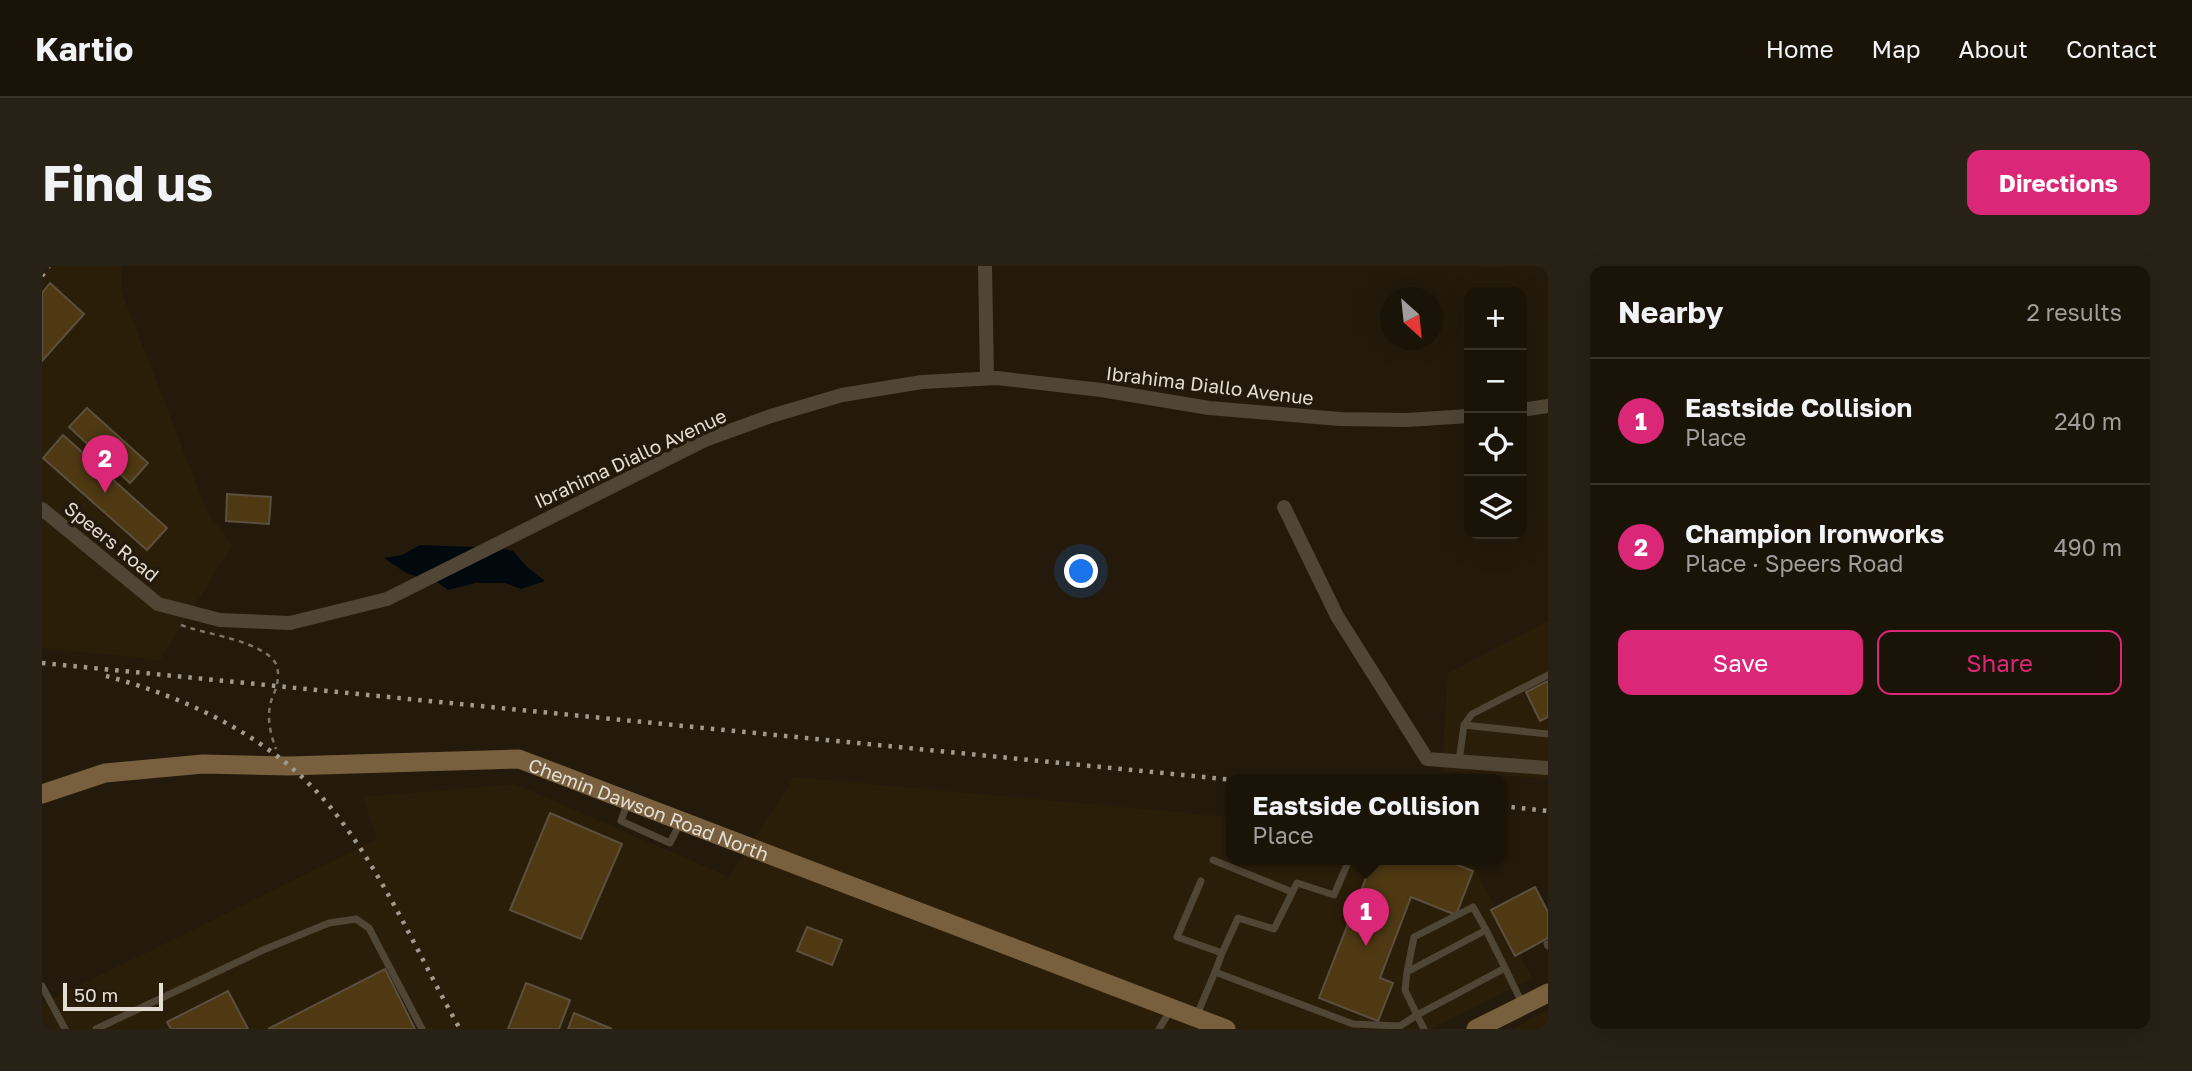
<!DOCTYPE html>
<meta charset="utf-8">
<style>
:root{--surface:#1a1408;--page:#272116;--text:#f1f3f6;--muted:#9f9e9c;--line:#383329;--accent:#db2777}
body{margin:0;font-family:"Golos Text",sans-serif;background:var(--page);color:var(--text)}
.controls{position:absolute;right:21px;top:21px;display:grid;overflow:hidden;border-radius:14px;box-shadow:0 7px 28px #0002}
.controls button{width:63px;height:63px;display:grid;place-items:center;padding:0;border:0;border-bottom:2px solid var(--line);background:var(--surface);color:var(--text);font:35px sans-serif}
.compass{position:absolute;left:1338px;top:21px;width:63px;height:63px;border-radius:50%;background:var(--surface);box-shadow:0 7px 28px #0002;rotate:153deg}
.scale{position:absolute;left:21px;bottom:18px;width:100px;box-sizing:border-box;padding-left:7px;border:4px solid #e3ddd4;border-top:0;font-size:19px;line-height:24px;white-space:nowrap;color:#e3ddd4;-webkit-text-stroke:5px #231a0b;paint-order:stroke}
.you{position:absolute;left:1040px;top:306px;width:24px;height:24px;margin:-18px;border:5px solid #fff;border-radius:50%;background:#1a73e8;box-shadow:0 0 0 10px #1a73e833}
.badge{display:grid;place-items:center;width:46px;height:46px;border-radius:50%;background:var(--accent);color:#fff;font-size:23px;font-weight:700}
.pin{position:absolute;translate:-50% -58px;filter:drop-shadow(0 2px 4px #0008)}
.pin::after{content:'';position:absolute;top:37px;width:24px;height:21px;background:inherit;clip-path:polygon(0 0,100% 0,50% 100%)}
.popup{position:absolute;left:1184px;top:508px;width:280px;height:91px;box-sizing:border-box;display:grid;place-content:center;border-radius:14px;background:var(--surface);filter:drop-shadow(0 2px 5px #0005);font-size:23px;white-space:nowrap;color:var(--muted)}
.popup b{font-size:26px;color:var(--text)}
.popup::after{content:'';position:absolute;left:50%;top:100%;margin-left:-14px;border:14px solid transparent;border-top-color:var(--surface)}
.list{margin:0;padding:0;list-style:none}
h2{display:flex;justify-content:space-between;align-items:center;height:91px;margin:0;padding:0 28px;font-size:30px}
h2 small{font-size:23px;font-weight:400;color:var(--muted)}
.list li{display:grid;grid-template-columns:46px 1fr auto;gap:21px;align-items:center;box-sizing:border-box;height:126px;padding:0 28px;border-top:2px solid var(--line)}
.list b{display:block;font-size:26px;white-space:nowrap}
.list p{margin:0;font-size:23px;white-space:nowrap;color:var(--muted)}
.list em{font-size:23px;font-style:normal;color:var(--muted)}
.actions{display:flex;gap:14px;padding:21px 28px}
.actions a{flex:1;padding:16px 0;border:2px solid var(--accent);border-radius:14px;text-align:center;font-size:24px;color:var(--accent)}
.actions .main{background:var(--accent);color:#fff}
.icon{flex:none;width:38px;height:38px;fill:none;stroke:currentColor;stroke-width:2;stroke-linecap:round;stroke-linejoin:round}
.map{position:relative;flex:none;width:1506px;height:763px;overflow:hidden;border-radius:14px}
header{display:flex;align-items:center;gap:42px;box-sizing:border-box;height:98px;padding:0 35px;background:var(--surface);border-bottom:2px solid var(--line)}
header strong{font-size:33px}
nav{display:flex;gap:38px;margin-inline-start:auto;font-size:24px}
.intro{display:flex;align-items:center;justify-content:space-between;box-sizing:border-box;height:168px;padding:0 42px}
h1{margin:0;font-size:49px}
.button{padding:18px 32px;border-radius:14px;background:var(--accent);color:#fff;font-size:24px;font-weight:700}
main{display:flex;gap:42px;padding:0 42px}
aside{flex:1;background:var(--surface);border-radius:14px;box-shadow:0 7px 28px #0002}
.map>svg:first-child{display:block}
</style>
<header>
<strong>Kartio</strong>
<nav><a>Home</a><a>Map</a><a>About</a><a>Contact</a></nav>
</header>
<div class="intro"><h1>Find us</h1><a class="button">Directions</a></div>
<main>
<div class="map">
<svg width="1506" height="763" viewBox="0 0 1506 763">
<rect width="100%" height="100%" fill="#231a0b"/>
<path fill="#2b1e09" d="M0,0H80L79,24L166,248L191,279L118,394L0,382Z
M1506,355V513L1399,505L1406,407Z
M752,511L1189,551V594H1428L1490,712L1389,763H0V738L335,573L321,531L473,518L687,611Z
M1506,744V763H1470Z"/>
<path fill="#02090e" d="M378,279L457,282L471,285L485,301L503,315L479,323L463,317H433L406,324L395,316L364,307L342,292L360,289Z"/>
<path fill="#4e3913" stroke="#5b503f" stroke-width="2" d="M8,17L42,48L0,95V27Z
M45,142L106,197L88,217L27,161Z
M21,169L125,262L105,284L1,192Z
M185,228L229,231L227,258L184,255Z
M1506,415V451L1498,455L1484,426Z
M508,547L580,578L539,673L468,644Z
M1331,594H1403L1431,605L1414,649L1369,631L1338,712L1351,717L1336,755L1277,732Z
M1493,621L1506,646V672L1473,690L1449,644Z
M765,661L800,674L790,699L755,685Z
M343,703L373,763H226Z
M484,717L528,734L517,763H466Z
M186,725L206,763H129L125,756Z
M532,747L570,763H526Z"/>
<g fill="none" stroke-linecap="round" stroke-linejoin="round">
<path stroke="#7d7569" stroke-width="2.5" stroke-dasharray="5 5" stroke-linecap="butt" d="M139,359C162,368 222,375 234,398C237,404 236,412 235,419C233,426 229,433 228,440C225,454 229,470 234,483"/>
<path stroke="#504635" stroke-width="7" d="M1422,459L1506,468
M1417,495L1422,459L1430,448L1506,409
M586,535L579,555L628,577L639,555
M1171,594L1250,626
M1159,615L1135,671L1180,687L1173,706
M1505,678L1506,680
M1180,687L1196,652L1232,663L1255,617L1292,629L1307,594
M1463,702L1444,664L1365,706L1363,724L1375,749L1463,702L1481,739
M1365,706L1372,671L1431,641L1444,664
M0,720L23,763
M1154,751L1173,706L1311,758L1358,760L1375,749L1382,763
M54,763L221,684L287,657L314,653L327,662L380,763
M1117,763L1129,743"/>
<path stroke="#504635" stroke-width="14" d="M943,0L945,112
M1480,144L1506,140
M1242,241L1295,350L1385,493L1506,502
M0,243L116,338L178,354L248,357L345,333L663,174L729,150L800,129L880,116L955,112L1059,124L1167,142L1298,153L1365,154L1427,150"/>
<g stroke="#78603e" stroke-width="19">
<path id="s1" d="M0,528L63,507L161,498L247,500L477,493L1184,763"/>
<path d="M1434,763L1506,727"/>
</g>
<path stroke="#a19a8f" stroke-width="4.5" stroke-dasharray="3.5 7" stroke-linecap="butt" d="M0,10L7,0
M0,397L1192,514
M64,410C150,433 237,475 293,547C343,610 378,693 418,763
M1459,540L1506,545"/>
</g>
<g text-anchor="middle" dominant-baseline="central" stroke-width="7" stroke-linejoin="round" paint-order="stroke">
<g font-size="19" fill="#e3ddd4" stroke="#231a0b">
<text transform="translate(1168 119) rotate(7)">Ibrahima Diallo Avenue</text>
<text transform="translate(588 192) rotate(-25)">Ibrahima Diallo Avenue</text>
<text transform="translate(70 275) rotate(39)">Speers Road</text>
<text stroke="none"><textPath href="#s1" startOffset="620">Chemin Dawson Road North</textPath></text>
</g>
</g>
</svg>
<div class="controls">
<button>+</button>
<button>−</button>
<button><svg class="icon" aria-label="locate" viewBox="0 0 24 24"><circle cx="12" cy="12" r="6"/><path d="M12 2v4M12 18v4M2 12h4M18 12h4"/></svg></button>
<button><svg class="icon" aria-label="layers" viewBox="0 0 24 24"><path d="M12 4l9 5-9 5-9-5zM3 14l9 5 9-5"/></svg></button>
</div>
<svg class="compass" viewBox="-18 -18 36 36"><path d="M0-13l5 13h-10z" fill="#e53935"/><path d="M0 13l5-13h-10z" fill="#9f9e9c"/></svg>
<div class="scale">50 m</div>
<div class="you"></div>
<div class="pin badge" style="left:1324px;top:680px">1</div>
<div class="popup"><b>Eastside Collision</b>Place</div>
<div class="pin badge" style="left:63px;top:227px">2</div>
</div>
<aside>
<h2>Nearby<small>2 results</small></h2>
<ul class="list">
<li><span class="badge">1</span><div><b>Eastside Collision</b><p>Place</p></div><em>240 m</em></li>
<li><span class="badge">2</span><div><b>Champion Ironworks</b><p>Place · Speers Road</p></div><em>490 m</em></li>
</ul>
<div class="actions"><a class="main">Save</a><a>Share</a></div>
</aside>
</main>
